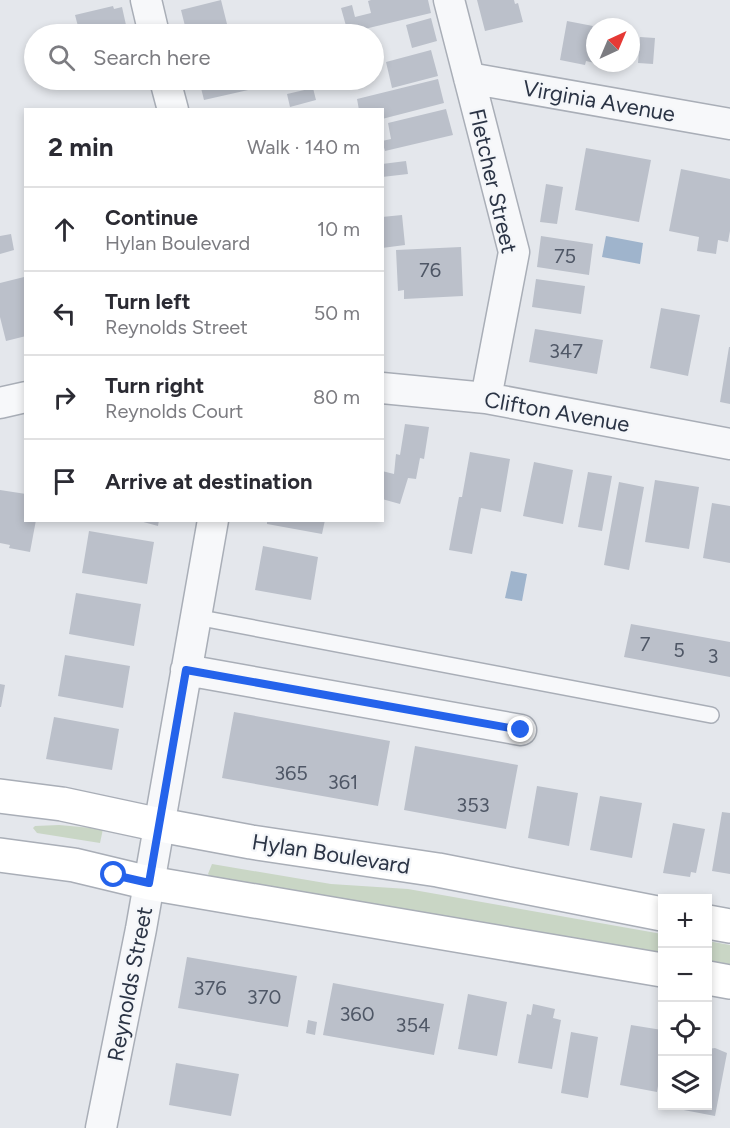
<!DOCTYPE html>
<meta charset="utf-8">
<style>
:root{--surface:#fff;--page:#f2f2f3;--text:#2b2b33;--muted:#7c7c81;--line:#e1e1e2}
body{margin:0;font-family:Figtree,sans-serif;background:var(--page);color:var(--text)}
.controls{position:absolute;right:18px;bottom:18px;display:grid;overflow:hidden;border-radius:0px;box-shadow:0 3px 9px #0003}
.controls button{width:54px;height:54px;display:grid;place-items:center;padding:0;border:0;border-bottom:2px solid var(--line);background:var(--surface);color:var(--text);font:30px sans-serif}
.compass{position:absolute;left:586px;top:18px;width:54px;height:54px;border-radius:50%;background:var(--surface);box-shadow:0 3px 9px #0003;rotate:44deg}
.stop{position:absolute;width:18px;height:18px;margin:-14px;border:4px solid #2563eb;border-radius:50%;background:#fff}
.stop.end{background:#2563eb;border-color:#fff;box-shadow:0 2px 6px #0008}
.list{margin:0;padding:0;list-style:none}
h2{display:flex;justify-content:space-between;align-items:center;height:78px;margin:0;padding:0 24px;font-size:26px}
h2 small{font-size:20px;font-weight:400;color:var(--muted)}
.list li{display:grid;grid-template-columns:39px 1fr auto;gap:18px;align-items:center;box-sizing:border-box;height:84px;padding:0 24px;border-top:2px solid var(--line)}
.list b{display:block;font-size:22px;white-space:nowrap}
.list p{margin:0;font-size:20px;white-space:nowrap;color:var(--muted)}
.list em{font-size:20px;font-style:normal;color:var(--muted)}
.icon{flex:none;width:33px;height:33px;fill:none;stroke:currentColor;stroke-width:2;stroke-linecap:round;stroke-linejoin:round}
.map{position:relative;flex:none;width:730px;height:1128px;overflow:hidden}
.search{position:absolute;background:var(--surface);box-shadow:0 3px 9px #0003;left:24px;top:24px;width:360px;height:66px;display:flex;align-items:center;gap:15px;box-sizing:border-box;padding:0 21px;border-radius:33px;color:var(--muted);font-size:22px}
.panel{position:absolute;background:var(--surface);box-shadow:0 3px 9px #0003;left:24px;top:108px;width:360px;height:414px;border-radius:0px}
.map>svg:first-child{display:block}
</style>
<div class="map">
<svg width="730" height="1128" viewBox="0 0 730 1128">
<rect width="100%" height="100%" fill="#e4e7ec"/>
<path fill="#c9d6c5" d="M59,825L103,829L100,843L37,833L33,828L35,826Z
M212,864L331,884L408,889L662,934V955L417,911L319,899L212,879L208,874Z
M708,941L730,945V965L708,962Z"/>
<path fill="#9fb4cc" d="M606,236L643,243L640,264L602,257Z
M511,571L527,574L522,601L505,598Z"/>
<path fill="#bbc0ca" d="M221,0L227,24L187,34L181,10Z
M371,0H428L431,13L348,33L341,8L352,5L355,17L371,13L368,1Z
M477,0H514L515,4L518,3L523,22L485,31Z
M113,6L114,9L122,7L128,34H80L75,15Z
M431,18L437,41L412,48L406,25Z
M567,21L593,26L592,28L595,29V63L586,61L585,65L560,60Z
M631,35L637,36L633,60H631Z
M640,37L655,38L653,64L638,63Z
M431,50L438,76L392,88L386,62Z
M608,63H622L621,69L607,66Z
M438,79L444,103L382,119V110H359L357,99Z
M199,80H260L262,87L204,100Z
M313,88L316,100L290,107L287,94Z
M446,109L453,135L385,151L382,141L391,139L388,123Z
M586,148L651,160L639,222L575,210Z
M406,161L408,174L382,177V164Z
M681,169L730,179V231L728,242L718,240L716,254L697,251L699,237L669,231Z
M546,184L563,187L557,224L540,222Z
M402,215L405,245L382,248V217Z
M11,234L14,250L0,254V236Z
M541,236L593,244L589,275L537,267Z
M461,247L463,296L404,299V290L398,291L396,250Z
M24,277L26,336L6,341L0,317V283Z
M536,279L585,286L581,314L532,307Z
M661,308L700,315L688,376L650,368Z
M535,329L603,340L597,374L529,362Z
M729,347H730V404L720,402Z
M405,424L429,427L424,459L420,458L416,479L408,478L400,504L382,499V471L394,474L396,454L400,455Z
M470,452L510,459L501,512L481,508L472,554L449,550L459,497H462Z
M534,462L573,470L563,524L523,516Z
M588,472L612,476L602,531L578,527Z
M655,480L699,487L689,549L645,542Z
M619,482L644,487L629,570L604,565Z
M0,490L26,494V520H36L30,552L9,548L10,545L0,543Z
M712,503L730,506V563L703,558Z
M136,520H159L158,526Z
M267,520H325L322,534L267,524Z
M89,531L154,542L147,584L82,573Z
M263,546L318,557L311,600L255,590Z
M76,593L141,604L134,646L69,634Z
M631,624L730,642V677L624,657Z
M65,655L130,666L123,708L58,696Z
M0,684L5,685L1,707H0Z
M234,712L390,741L378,806L222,778Z
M54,717L119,729L112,770L46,759Z
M415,746L518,765L506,829L404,810Z
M537,786L578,793L569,846L528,838Z
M600,796L642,803L632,858L590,850Z
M722,812L730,813V874L712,871Z
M673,823L705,829L696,873L691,872L690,877L663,873Z
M187,957L297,976L288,1027L178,1008Z
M333,983L444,1004L434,1055L323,1035Z
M468,994L507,1002L497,1056L458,1049Z
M533,1004L555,1009L553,1018L561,1020L552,1069L518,1063L527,1014L531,1015Z
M308,1020L317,1022L315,1035L306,1033Z
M631,1025L662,1030V1062L657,1092L620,1085Z
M571,1032L598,1037L588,1098L561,1093Z
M715,1048L727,1053L715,1116L668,1107L708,1106V1049Z
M176,1063L239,1074L231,1116L169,1105Z"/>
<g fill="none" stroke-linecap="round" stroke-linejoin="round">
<defs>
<path id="service" d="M196,617L711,715"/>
<path id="minor" d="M146,0L154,34
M449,0L514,252L486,398
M469,78L730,124
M165,80L173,110
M382,388L486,398L730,444
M0,403L26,397
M186,670L521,730
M101,1128L141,929L213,520"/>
<path id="secondary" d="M0,796L62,804L160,825L251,842L438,870L662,914
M0,855L74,865L149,883L662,970
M708,922L730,926
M708,978L730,982"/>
</defs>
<use href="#service" stroke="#a9aeb7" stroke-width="18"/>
<use href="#minor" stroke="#a9aeb7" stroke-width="33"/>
<use href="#secondary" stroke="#a9aeb7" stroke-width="36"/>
<use href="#service" stroke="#f7f8fa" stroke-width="15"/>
<use href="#minor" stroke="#f7f8fa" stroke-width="30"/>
<use href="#secondary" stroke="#fff" stroke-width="33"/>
</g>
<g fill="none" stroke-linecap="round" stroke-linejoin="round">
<path stroke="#2563eb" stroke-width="8" d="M114,875L149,883L186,670L521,730"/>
</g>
<g text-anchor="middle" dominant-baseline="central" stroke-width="4.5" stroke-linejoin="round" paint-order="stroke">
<g font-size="20" fill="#4f5766">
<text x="565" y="256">75</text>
<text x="430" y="270">76</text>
<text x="566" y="351">347</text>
<text x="645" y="644">7</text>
<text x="679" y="650">5</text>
<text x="713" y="656">3</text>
<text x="291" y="773">365</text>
<text x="343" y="782">361</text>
<text x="473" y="805">353</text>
<text x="210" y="988">376</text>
<text x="264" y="997">370</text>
<text x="357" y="1014">360</text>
<text x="413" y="1025">354</text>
</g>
<g font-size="22" fill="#2b3445" stroke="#f4f6f9">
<text transform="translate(599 101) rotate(10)">Virginia Avenue</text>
<text transform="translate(493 181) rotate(77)">Fletcher Street</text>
<text transform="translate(557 412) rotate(10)">Clifton Avenue</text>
<text transform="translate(331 854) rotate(9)">Hylan Boulevard</text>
<text transform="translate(130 984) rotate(-79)">Reynolds Street</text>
</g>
</g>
</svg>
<div class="controls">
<button>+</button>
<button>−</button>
<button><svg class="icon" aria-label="locate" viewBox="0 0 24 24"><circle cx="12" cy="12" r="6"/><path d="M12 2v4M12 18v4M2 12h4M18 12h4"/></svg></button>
<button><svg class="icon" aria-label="layers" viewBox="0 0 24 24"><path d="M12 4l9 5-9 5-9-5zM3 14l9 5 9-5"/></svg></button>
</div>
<svg class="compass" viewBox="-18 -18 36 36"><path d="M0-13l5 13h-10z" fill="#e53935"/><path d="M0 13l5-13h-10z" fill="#7c7c81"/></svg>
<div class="stop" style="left:114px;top:875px"></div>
<div class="stop end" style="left:521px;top:730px"></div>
<div class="search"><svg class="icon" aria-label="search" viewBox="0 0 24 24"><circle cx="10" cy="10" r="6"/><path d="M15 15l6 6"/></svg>Search here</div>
<section class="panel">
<h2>2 min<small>Walk · 140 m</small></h2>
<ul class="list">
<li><svg class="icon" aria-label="ahead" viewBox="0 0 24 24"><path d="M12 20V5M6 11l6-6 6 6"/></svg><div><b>Continue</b><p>Hylan Boulevard</p></div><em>10 m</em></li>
<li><svg class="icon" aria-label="left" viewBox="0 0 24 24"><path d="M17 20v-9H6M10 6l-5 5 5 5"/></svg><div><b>Turn left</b><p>Reynolds Street</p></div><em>50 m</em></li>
<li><svg class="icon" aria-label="right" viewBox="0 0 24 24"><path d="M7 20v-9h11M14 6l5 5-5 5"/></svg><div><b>Turn right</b><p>Reynolds Court</p></div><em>80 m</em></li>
<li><svg class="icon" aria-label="arrive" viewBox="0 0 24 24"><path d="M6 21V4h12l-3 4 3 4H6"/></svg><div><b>Arrive at destination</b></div></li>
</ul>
</section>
</div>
